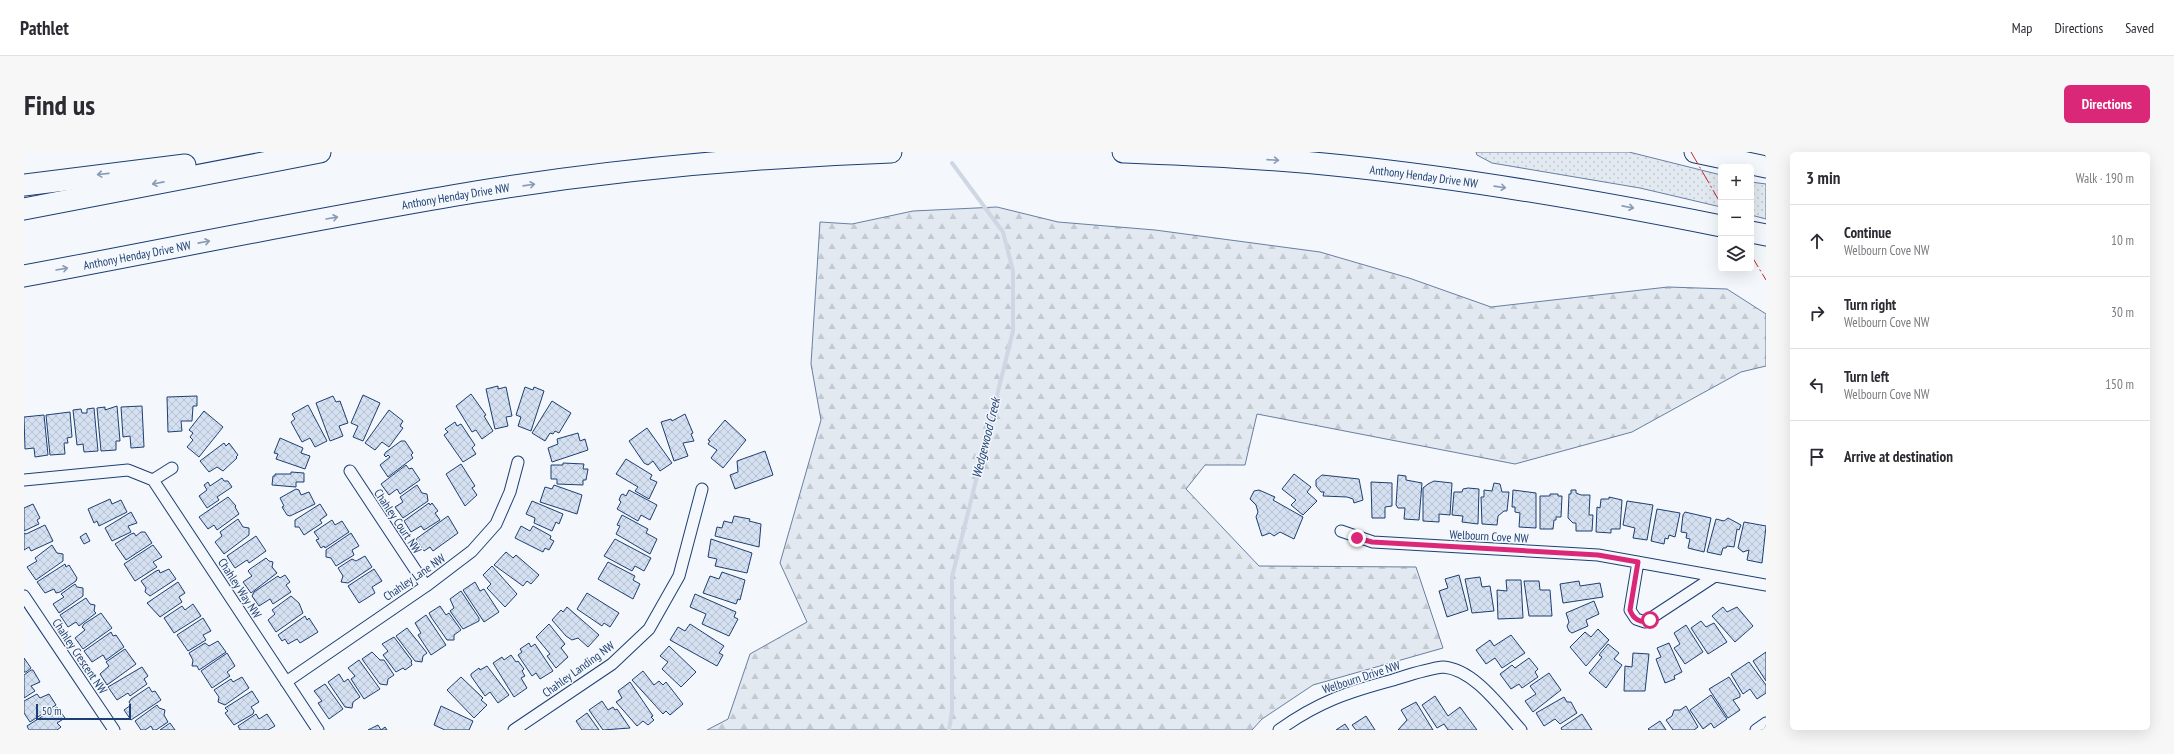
<!DOCTYPE html>
<meta charset="utf-8">
<style>
:root{--surface:#fff;--page:#f7f7f7;--text:#2b2b33;--muted:#7c7c81;--line:#e1e1e2;--accent:#db2777}
body{margin:0;font-family:"PT Sans Narrow",sans-serif;background:var(--page);color:var(--text)}
.controls{position:absolute;right:12px;top:12px;display:grid;overflow:hidden;border-radius:6px;box-shadow:0 4px 16px #0002}
.controls button{width:36px;height:36px;display:grid;place-items:center;padding:0;border:0;border-bottom:1px solid var(--line);background:var(--surface);color:var(--text);font:20px sans-serif}
.scale{position:absolute;left:12px;bottom:10px;width:95px;box-sizing:border-box;padding-left:4px;border:2px solid #1d3f73;border-top:0;font-size:11px;line-height:14px;white-space:nowrap;color:#1d3f73;-webkit-text-stroke:3px #f4f7fb;paint-order:stroke}
.stop{position:absolute;width:12px;height:12px;margin:-9px;border:3px solid #db2777;border-radius:50%;background:#fff}
.stop.end{background:#db2777;border-color:#fff;box-shadow:0 1px 4px #0008}
.list{margin:0;padding:0;list-style:none}
h2{display:flex;justify-content:space-between;align-items:center;height:52px;margin:0;padding:0 16px;font-size:17px}
h2 small{font-size:13px;font-weight:400;color:var(--muted)}
.list li{display:grid;grid-template-columns:26px 1fr auto;gap:12px;align-items:center;box-sizing:border-box;height:72px;padding:0 16px;border-top:1px solid var(--line)}
.list b{display:block;font-size:15px;white-space:nowrap}
.list p{margin:0;font-size:13px;white-space:nowrap;color:var(--muted)}
.list em{font-size:13px;font-style:normal;color:var(--muted)}
.icon{flex:none;width:22px;height:22px;fill:none;stroke:currentColor;stroke-width:2;stroke-linecap:round;stroke-linejoin:round}
.map{position:relative;flex:none;width:1742px;height:578px;overflow:hidden;border-radius:6px}
header{display:flex;align-items:center;gap:24px;box-sizing:border-box;height:56px;padding:0 20px;background:var(--surface);border-bottom:1px solid var(--line)}
header strong{font-size:19px}
nav{display:flex;gap:22px;margin-inline-start:auto;font-size:14px}
.intro{display:flex;align-items:center;justify-content:space-between;box-sizing:border-box;height:96px;padding:0 24px}
h1{margin:0;font-size:28px}
.button{padding:10px 18px;border-radius:6px;background:var(--accent);color:#fff;font-size:14px;font-weight:700}
main{display:flex;gap:24px;padding:0 24px}
aside{flex:1;background:var(--surface);border-radius:6px;box-shadow:0 4px 16px #0002}
.map>svg:first-child{display:block}
</style>
<header>
<strong>Pathlet</strong>
<nav><a>Map</a><a>Directions</a><a>Saved</a></nav>
</header>
<div class="intro"><h1>Find us</h1><a class="button">Directions</a></div>
<main>
<div class="map">
<svg width="1742" height="578" viewBox="0 0 1742 578">
<defs>
<pattern id="grass-dots" width="8" height="8" patternUnits="userSpaceOnUse"><rect width="8" height="8" fill="#e3e9f0"/><path d="M2 2h.1M6 6h.1" fill="none" stroke="#c2c9d1" stroke-width="1.8" stroke-linecap="round"/></pattern>
<pattern id="forest-firs" width="22" height="20" patternUnits="userSpaceOnUse"><rect width="22" height="20" fill="#e3e9f0"/><path d="M5 1l3.5 6h-7zM16 11l3.5 6h-7z" fill="#c2c9d1"/></pattern>
<pattern id="building-cross-hatch" width="8" height="8" patternUnits="userSpaceOnUse"><rect width="8" height="8" fill="#d5e0f0"/><path d="M0 0l8 8M0 8l8-8" fill="none" stroke="#b6c1d1"/></pattern>
</defs>
<rect width="100%" height="100%" fill="#f4f7fb"/>
<path fill="url(#grass-dots)" stroke="#687fa3" d="M1452,0H1605L1697,23V55L1616,36L1468,11L1453,3Z
M1727,30L1742,32V67L1727,63Z"/>
<path fill="url(#forest-firs)" stroke="#687fa3" d="M973,55L1034,70L1131,78L1296,100L1385,126L1467,155L1644,135L1703,137L1742,162V214L1717,220L1608,280L1491,312L1233,262L1221,313H1181L1162,337L1235,414L1392,415L1419,496L1289,533L1238,567L1228,578H683L704,567L726,502L783,470L756,411L797,268L787,212L796,70L828,72L889,59Z"/>
<g fill="none" stroke-linecap="round" stroke-linejoin="round">
<path stroke="#cfd7e4" stroke-width="4" d="M925,578L928,559V425L989,179V119L979,80L928,11"/>
</g>
<path fill="url(#building-cross-hatch)" stroke="#1d3f73" d="M474,234V237L482,235L488,264L482,265L484,274L471,277L462,237Z
M501,235L509,238L510,235L520,239L507,279L494,274L497,265L492,263Z
M447,242L462,263L460,264L469,279L458,287L452,278L448,280L432,254Z
M339,243L356,251L339,289L329,285L334,274L327,271Z
M173,244V254H169L168,269H157L158,279L144,280L143,245Z
M309,244L312,250L316,249L324,271L315,274L319,284L306,289L292,251Z
M528,249L547,261L535,281L531,279L529,282L526,281L521,289L508,281Z
M284,253L303,289L291,295L286,286L278,290L267,270L271,267L268,262Z
M93,254L96,289H92V298L77,299L73,256L81,255V258Z
M118,254L120,295L107,296L106,284L99,285L97,255Z
M70,256L74,299L60,300L59,292L53,293L49,258L57,257L58,261H63V257Z
M365,258L379,269L376,274L379,276L365,295L358,290L351,298L341,291Z
M180,259L199,275L175,305L163,295L169,288L166,285L169,281L165,278Z
M46,260L48,285L43,286L44,291H40L41,302L26,303L22,263Z
M661,262L669,281L667,282L670,289L659,291L664,304L650,309L637,270L647,267L648,269Z
M20,263L24,303L11,305L10,296L1,297L0,265Z
M701,268L722,288L699,316L687,306L693,298L684,292L686,289L684,288Z
M431,270L433,274L437,272L451,293L448,296L452,302L439,310L420,283L424,280L421,277Z
M623,276L648,311L636,319L629,309L624,313L620,311L605,289Z
M554,281L556,289L561,287L564,298L528,310L524,296L534,292L533,287Z
M256,286L279,296L277,301L286,304L281,317L252,307L254,302L250,301Z
M377,289H381L389,301L387,303L389,306L364,325L356,313L366,305L364,303L362,305L360,303L362,300Z
M200,291L202,294L205,291L214,303L212,305L213,306L199,319L193,315L185,320L176,309Z
M741,299L749,323L711,337L706,323L714,320L713,309Z
M602,307L628,323L626,327L633,330L625,347L611,339L614,335L592,322Z
M539,311L560,312L559,317H564L562,328H559V333L533,332V327H527V313H539Z
M437,312L451,334L448,336L453,343L441,354L422,322Z
M382,313L385,317L388,316L396,328L376,342L373,337L365,343L357,332Z
M267,320L280,321V330H272V335L248,333L249,324H251V322H267Z
M1270,322L1287,335L1283,340L1293,349L1279,363L1267,353L1272,348L1258,337Z
M1298,323L1335,327L1339,348L1330,351L1329,347L1323,345L1299,344L1300,340H1297L1292,334V328Z
M1374,323L1382,324V328L1398,331L1395,368L1380,367L1381,356H1374L1372,353Z
M198,326L200,329H204L208,335L193,345L195,348L183,356L175,344L183,338L180,333L184,330L186,334Z
M1410,329L1428,331L1426,363L1415,362V370L1399,369V336L1404,332Z
M1347,330L1368,331V354L1361,355V366H1348Z
M1470,331L1476,332L1478,340H1485L1483,359H1480L1474,364L1473,373L1458,372L1457,345H1460V338L1468,339Z
M393,333L398,341L403,342L404,349L379,366L371,355L379,350L376,345Z
M530,333L558,343L553,362L516,350L521,335L528,337Z
M1444,336L1455,337L1454,372L1438,370L1439,364L1428,363L1430,340H1438L1439,337Z
M272,337L275,338L277,343L285,340L291,352L266,364L263,363L258,355L260,354L256,346Z
M605,338L633,353L626,368L617,363L614,369L593,357L597,350L595,348L597,343L599,342L602,344Z
M1235,338L1251,345L1249,348L1279,365L1270,387L1256,380L1250,384L1246,381L1238,384L1232,365L1234,360L1232,353L1226,347L1230,339Z
M1489,338L1512,341V376L1495,375L1496,361L1491,360V355H1488Z
M1547,338H1552V341L1557,343H1566L1565,363H1569L1568,379H1552V371H1549L1544,366L1545,342H1547Z
M1526,342H1534V344H1538L1537,365H1532V368H1530L1529,377H1516V344H1526Z
M204,345L212,354L211,355L215,362L193,378L190,373L184,377L175,365Z
M1585,345L1598,348L1596,377H1587V381L1572,380L1573,355L1576,356L1577,347H1585Z
M86,347L88,352L97,348L103,360L75,374L73,369L70,371L64,357Z
M508,349L539,362L535,372L532,370L528,379L510,371L511,366L502,362Z
M1603,349L1629,353L1623,388L1609,386L1611,376L1599,373Z
M405,351L406,353L408,351L414,359L411,361L416,368L400,378L397,374L387,380L380,369Z
M9,352L16,366L13,368L15,372L0,379V356Z
M296,352L303,363L296,368L298,371L280,383L275,375H271V368Z
M1633,357L1656,361L1651,385L1645,383L1644,387L1641,386L1640,392L1627,389Z
M107,360L113,371L104,374L107,380L88,389L81,376Z
M1661,360L1687,366L1680,400L1664,396L1666,387L1662,386L1663,381L1657,380L1659,363Z
M598,363L624,377L622,381L633,387L626,402L592,382L596,374L593,373Z
M424,364L434,381L409,399L406,395L400,399L392,387Z
M710,364L726,367L725,369L737,372L735,395L691,384L693,375L698,376L700,369L708,371Z
M1704,366L1717,373L1715,378L1713,377L1710,395L1703,394L1702,396H1699L1697,403L1683,400L1692,367L1700,369Z
M214,367L219,375L225,376V383L200,402L191,390L198,384L196,380Z
M308,368L311,373L318,369L325,380L301,396L300,394L297,396L292,388L295,387L290,380Z
M1720,370L1742,374L1738,411L1723,408L1725,398L1719,400L1714,396Z
M21,373L29,389L7,399L5,395L0,398V381L2,382Z
M497,374L506,379L509,374L527,384L526,387L530,389L525,398L521,396L519,400L491,386Z
M117,380H121L128,391L102,408L91,392L107,382L110,381L112,384Z
M62,381L66,389L60,392L56,385Z
M327,381L335,394L328,398L330,403L312,414L307,406L302,405V398Z
M232,384L242,399L225,411L223,408L211,416L203,404Z
M591,387L627,406L620,419L611,414L608,419L580,404Z
M687,387L728,401L723,421L691,414L693,407L684,405Z
M28,393L33,401L39,402V409L12,428L3,415L13,409L11,406Z
M129,393L138,405L129,410L133,415L111,429L100,412Z
M482,400L489,406L492,403L515,423L507,432L503,429L499,434L470,413Z
M341,404L348,415L324,431L317,430L319,424L314,416L328,407L332,409Z
M242,406L245,409L249,410L248,415L253,421L227,441L219,430L228,424L224,419L226,417Z
M584,410L611,424L609,428L616,432L609,447L574,427Z
M41,412L42,415L45,413L53,426L52,429L36,440L32,441L30,437L21,441L13,430Z
M468,414L493,442L481,455L463,436L467,432L459,423Z
M145,417L152,427L126,444L121,440L122,436L117,429L132,419L135,418L136,421Z
M350,417L358,429L348,435L351,441L335,451L324,434Z
M698,420L721,428L716,448L714,447L712,452L679,441L686,424L695,427Z
M261,423L266,430L262,433L267,440L249,452L246,447L235,454L228,444L230,440L254,424L256,426Z
M1435,423L1444,458L1423,465L1415,439L1424,436L1421,427Z
M1456,425L1458,435L1466,434L1470,459L1448,461L1441,427Z
M1482,428H1497L1499,466L1474,467L1473,438L1483,439Z
M1500,429H1515L1516,438H1526L1528,464H1505Z
M1555,429L1556,434L1576,431L1579,445L1539,451L1536,432Z
M154,430L161,441L155,445L158,450L136,465L123,451Z
M451,430L456,439L460,437L475,460L460,470L439,438Z
M51,432L53,435L59,436V444L35,461L29,452L40,445L37,442Z
M437,439L455,466V469L439,477L426,459L430,456L426,447Z
M563,441L595,461L586,475L580,471L578,474L553,457Z
M671,442L712,460L710,465L714,467L705,484L678,472L682,462L666,455Z
M267,444L275,451L279,461L252,480L244,468L251,462L248,458Z
M62,446L66,452L71,453L70,459L72,461L55,474L52,470L44,475L36,463Z
M1570,449L1575,462L1562,468L1564,474L1548,481L1545,479L1543,474L1545,470L1542,461Z
M169,452L177,464L150,481L140,466L158,454L161,458Z
M416,454L422,463L425,461L437,478L430,483V488H423L407,465L405,461Z
M543,455L575,483L564,495L554,486L548,488L542,484L528,468L537,458L539,460Z
M1699,455L1703,460L1713,455L1729,474L1711,490L1688,464Z
M77,461L88,476L59,497L51,486L61,478L58,475L60,472Z
M402,463L422,493L407,503L394,483L397,481L391,471Z
M281,464L283,468L285,466L294,480L276,491L273,487L264,492L261,487L258,489L254,483Z
M179,466L187,479L179,483L182,488L164,499L153,483Z
M1677,469L1682,475L1690,471L1703,490L1684,502L1667,476Z
M525,472L541,492L537,496L544,505L532,516L523,504L526,502L512,485Z
M666,472L700,494L695,501L699,503L693,514L646,488L654,475L661,479Z
M1662,473L1679,500L1661,512L1650,496L1656,492L1650,481Z
M383,476L403,501L399,504L398,510L391,509L372,484Z
M1574,477L1585,488L1562,514L1546,495L1561,480L1567,485Z
M87,480L89,484L92,483L100,495L82,508L79,503L68,510L60,499Z
M1487,483L1501,501L1478,516L1471,506L1462,512L1452,498L1466,488L1470,494Z
M370,485L388,509L387,510L388,513L381,518L379,516L372,520L359,503L364,499L358,492Z
M194,489L202,500L175,518L173,514H168L169,508L165,501L181,491L185,494Z
M505,491L507,495L511,492L529,519L516,527L512,521L508,524L494,503L498,500L496,497Z
M1645,491L1658,520L1650,524L1651,527L1641,531L1632,507L1637,505L1633,496Z
M1584,492L1595,501L1590,507L1598,513L1582,536L1565,521L1578,505L1575,503Z
M645,494L672,520L657,535L638,517L644,510L636,504Z
M101,497L112,512L83,533L76,522L85,514L82,510Z
M348,500L356,508H360L370,523L364,527L363,533L356,532L338,507Z
M1742,500V529L1729,509Z
M203,501L211,514L203,520L206,524L188,536L177,519Z
M1609,501L1625,502L1621,539H1600L1601,514L1608,515Z
M487,503L492,510L494,509L500,517L498,519L501,524L497,526L503,536L490,545L469,511L478,505L480,508Z
M0,506L7,516L2,520H0Z
M1505,506L1514,517L1511,520L1514,525L1498,536L1495,532L1487,537L1476,522L1488,513L1491,516Z
M335,508L356,537L340,547L327,527L331,524L324,516Z
M1725,510L1742,533V541L1733,547L1726,537L1719,542L1707,522Z
M463,514L485,543L474,551L466,540L461,544L447,524V522L455,516L456,518Z
M118,515L124,524L120,527L123,532L106,544L104,541L93,548L84,535Z
M7,518H9L16,530L7,534L11,539L0,546V523Z
M619,519L630,533L635,529L639,533L642,530L659,552L646,563L642,559L639,562L608,528Z
M1525,521L1537,538L1509,560L1501,549L1512,542L1506,534Z
M315,522L320,530L324,527L336,545L329,550L328,556L321,555L304,530Z
M218,525L225,536L201,553L194,550L195,545L190,538L207,527L209,530Z
M437,525L459,546L457,548L463,553L450,566L423,538Z
M1705,525L1716,542V545L1709,548L1716,558L1704,566L1685,537Z
M606,530L629,564L627,565L630,568L624,573L619,569L613,574L592,550L598,546L594,539Z
M301,532L319,557L305,567L294,551L298,549L290,539Z
M125,535L128,540L131,539L137,548L107,568L100,558L107,553L105,550L107,547Z
M228,539L235,550L227,555L230,559L229,562L210,573L201,561L204,559L201,556Z
M13,542L16,546L25,542L32,553L6,570L0,561V549Z
M1687,543L1703,567L1690,576L1687,571L1679,577L1666,558Z
M1411,544L1424,564L1436,555L1453,578H1424L1420,572L1413,576L1398,553Z
M1540,545L1543,550H1547L1553,561L1536,572L1531,567L1520,574L1512,561Z
M578,549L584,558L589,555L591,558L593,557L606,576L579,578L565,558Z
M1392,550L1409,578H1374L1383,568L1377,558Z
M133,553L135,556L141,558L140,563L144,570L132,578H129L127,574L121,578H117L111,569Z
M417,554L449,569L445,578H421L410,573Z
M1662,554L1674,575L1670,578H1649L1642,568L1648,564L1650,558H1656Z
M33,555L41,566L33,571L37,575L33,578H5L3,574Z
M563,561L575,578H558L552,569Z
M232,562L235,567L243,562L251,574L244,578H216L214,574Z
M1558,562L1568,578H1538L1537,576Z
M1342,564L1351,578H1332L1328,573Z
M1636,569L1642,578H1625L1624,577Z
M146,571L151,578H136Z
M1321,572L1325,578H1312Z
M354,573L357,578L361,575L363,578H344Z"/>
<g fill="none" stroke-linecap="round" stroke-linejoin="round">
<defs>
<path id="street" d="M326,319L402,434
M0,328L104,318L129,328
M129,328L294,578
M129,328L148,316
M1317,379L1349,390L1574,403L1742,433
M1614,410L1606,458L1612,467L1621,470L1691,424
M0,444L90,578
M262,530L402,434L448,399L472,372L486,340L494,310
M490,578L588,512L625,477L655,424L678,337
M1255,578C1294,550 1324,540 1369,528C1385,523 1402,517 1419,515C1450,517 1477,556 1497,578
M1732,578L1742,571"/>
<g id="highway">
<path id="s1" d="M1099,0C1172,3 1246,6 1320,14C1446,27 1572,49 1697,74"/>
<path d="M1671,0L1742,15"/>
<path d="M0,33L161,13"/>
<path d="M0,57L296,0"/>
<path d="M1727,80L1742,83"/>
<path id="s2" d="M0,124C150,96 300,65 451,40C587,18 729,5 867,0"/>
</g>
</defs>
<use href="#street" stroke="#1d3f73" stroke-width="13"/>
<use href="#highway" stroke="#1d3f73" stroke-width="23"/>
<use href="#street" stroke="#f4f7fb" stroke-width="11"/>
<use href="#highway" stroke="#f4f7fb" stroke-width="21"/>
<path stroke="#c62828" stroke-width="1" stroke-dasharray="14 3 2 3" stroke-linecap="butt" d="M1667,0L1697,52
M1727,103L1742,128"/>
</g>
<defs><path id="oneway-shaft" d="M-6 0H5M1.5-3L5.5 0L1.5 3" fill="none" stroke-width="1.6" stroke-linecap="round" stroke-linejoin="round"/></defs>
<g stroke="#889bb7">
<use href="#oneway-shaft" transform="translate(1249 8) rotate(4)"/>
<use href="#oneway-shaft" transform="translate(79 22) rotate(174)"/>
<use href="#oneway-shaft" transform="translate(134 31) rotate(169)"/>
<use href="#oneway-shaft" transform="translate(505 33) rotate(-8)"/>
<use href="#oneway-shaft" transform="translate(1476 35) rotate(8)"/>
<use href="#oneway-shaft" transform="translate(1604 55) rotate(11)"/>
<use href="#oneway-shaft" transform="translate(308 66) rotate(-10)"/>
<use href="#oneway-shaft" transform="translate(180 90) rotate(-11)"/>
<use href="#oneway-shaft" transform="translate(38 117) rotate(-10)"/>
</g>
<g fill="none" stroke-linecap="round" stroke-linejoin="round">
<path stroke="#db2777" stroke-width="5" d="M1333,386L1348,390L1574,403L1614,410L1606,458C1609,467 1617,472 1626,468"/>
</g>
<g text-anchor="middle" dominant-baseline="central" stroke-width="3" stroke-linejoin="round" paint-order="stroke">
<g font-size="12" fill="#1d3f73" stroke="#f4f7fb">
<text stroke="none"><textPath href="#s1" startOffset="302">Anthony Henday Drive NW</textPath></text>
<text stroke="none"><textPath href="#s2" startOffset="439">Anthony Henday Drive NW</textPath></text>
<text stroke="none"><textPath href="#s2" startOffset="115">Anthony Henday Drive NW</textPath></text>
<text transform="translate(374 369) rotate(56)">Chahley Court NW</text>
<text transform="translate(1465 384) rotate(3)">Welbourn Cove NW</text>
<text transform="translate(390 425) rotate(-35)">Chahley Lane NW</text>
<text transform="translate(216 436) rotate(57)">Chahley Way NW</text>
<text transform="translate(56 504) rotate(56)">Chahley Crescent NW</text>
<text transform="translate(554 517) rotate(-36)">Chahley Landing NW</text>
<text transform="translate(1337 525) rotate(-18)">Welbourn Drive NW</text>
</g>
<g font-size="13" font-style="italic" fill="#1d3f73" stroke="#f4f7fb">
<text transform="translate(962 286) rotate(-76)">Wedgewood Creek</text>
</g>
</g>
</svg>
<div class="controls">
<button>+</button>
<button>−</button>
<button><svg class="icon" aria-label="layers" viewBox="0 0 24 24"><path d="M12 4l9 5-9 5-9-5zM3 14l9 5 9-5"/></svg></button>
</div>
<div class="scale">50 m</div>
<div class="stop" style="left:1626px;top:468px"></div>
<div class="stop end" style="left:1333px;top:386px"></div>
</div>
<aside>
<h2>3 min<small>Walk · 190 m</small></h2>
<ul class="list">
<li><svg class="icon" aria-label="ahead" viewBox="0 0 24 24"><path d="M12 20V5M6 11l6-6 6 6"/></svg><div><b>Continue</b><p>Welbourn Cove NW</p></div><em>10 m</em></li>
<li><svg class="icon" aria-label="right" viewBox="0 0 24 24"><path d="M7 20v-9h11M14 6l5 5-5 5"/></svg><div><b>Turn right</b><p>Welbourn Cove NW</p></div><em>30 m</em></li>
<li><svg class="icon" aria-label="left" viewBox="0 0 24 24"><path d="M17 20v-9H6M10 6l-5 5 5 5"/></svg><div><b>Turn left</b><p>Welbourn Cove NW</p></div><em>150 m</em></li>
<li><svg class="icon" aria-label="arrive" viewBox="0 0 24 24"><path d="M6 21V4h12l-3 4 3 4H6"/></svg><div><b>Arrive at destination</b></div></li>
</ul>
</aside>
</main>
